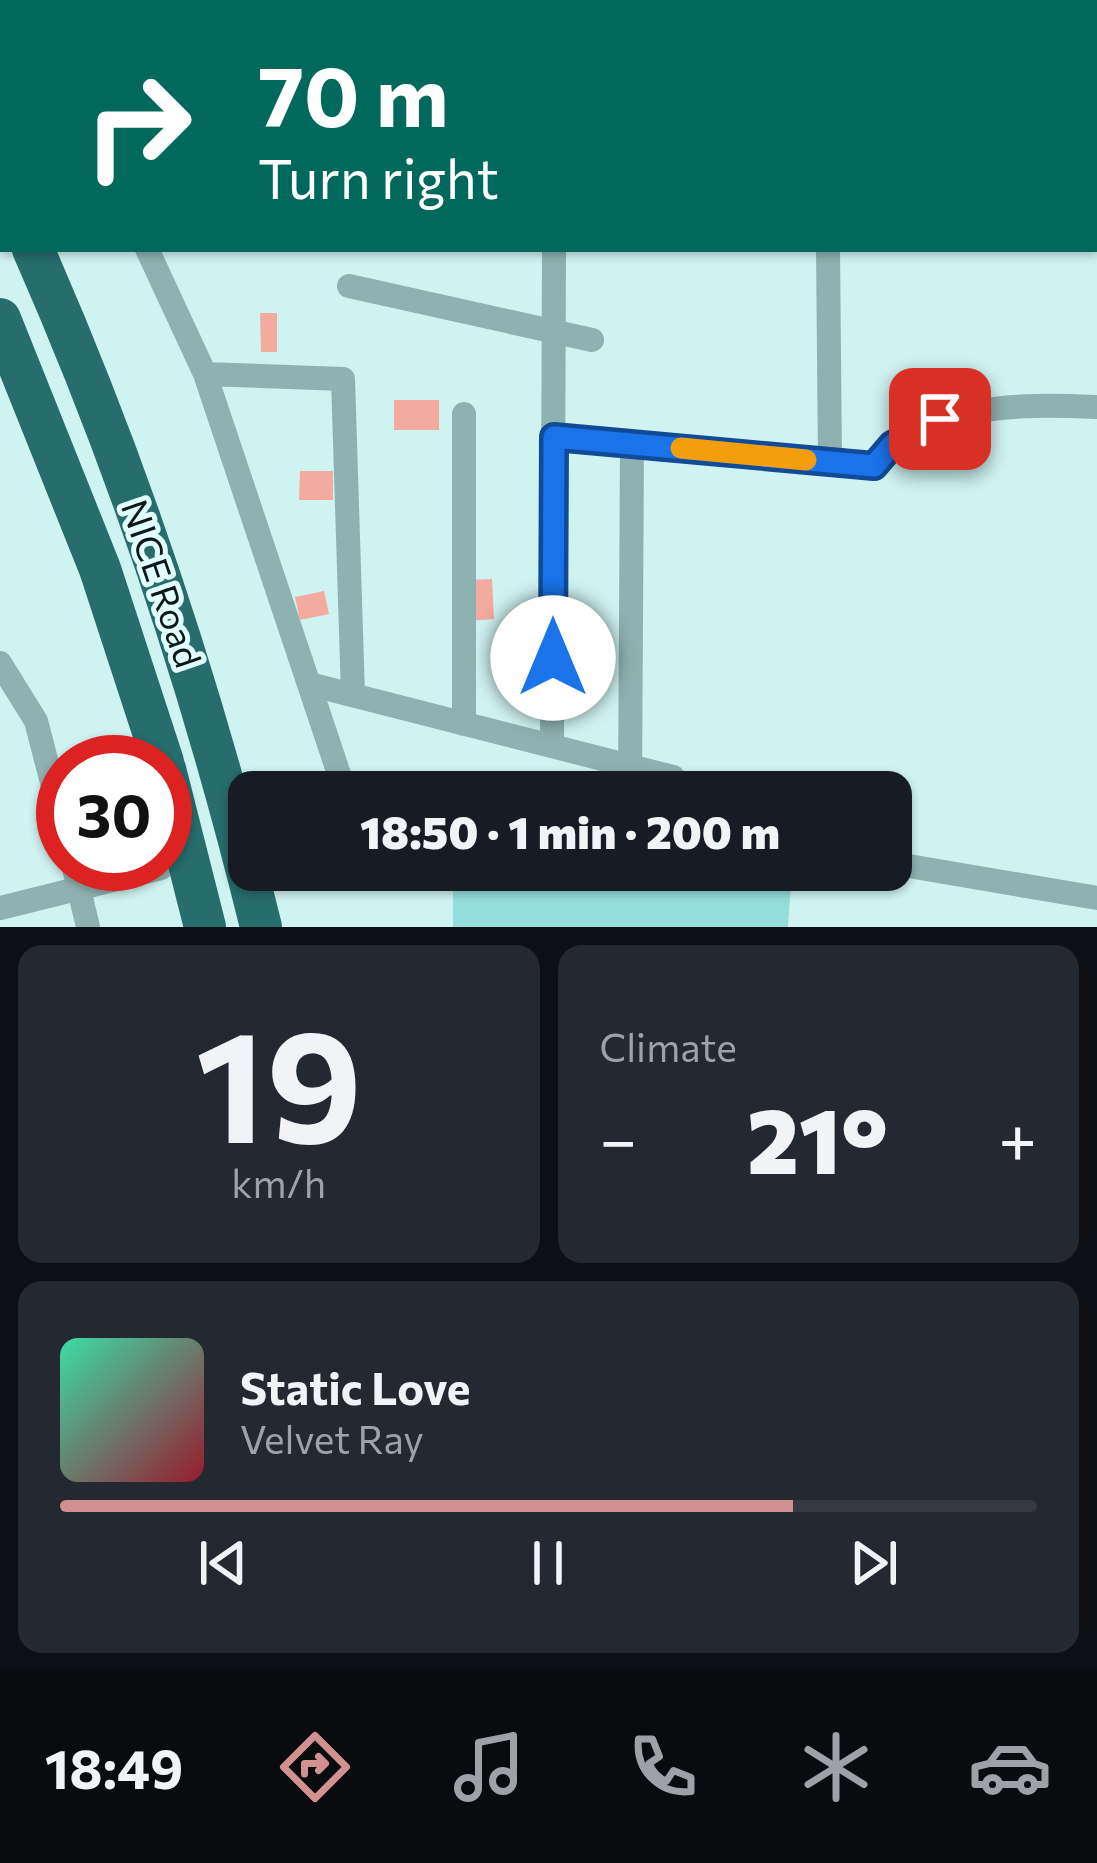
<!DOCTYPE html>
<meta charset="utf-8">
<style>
body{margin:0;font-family:Commissioner,sans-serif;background:#242831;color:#f1f3f6;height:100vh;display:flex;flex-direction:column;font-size:45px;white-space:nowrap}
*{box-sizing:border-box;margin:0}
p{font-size:39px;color:#9ea1a6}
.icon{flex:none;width:66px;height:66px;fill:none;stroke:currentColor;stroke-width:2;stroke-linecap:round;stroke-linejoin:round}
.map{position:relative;height:927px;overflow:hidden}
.panel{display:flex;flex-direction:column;gap:18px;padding:18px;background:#0d0f14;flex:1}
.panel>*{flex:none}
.hud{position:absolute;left:0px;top:0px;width:1098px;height:252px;box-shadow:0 3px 9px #0004;background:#00695c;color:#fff;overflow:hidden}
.speed{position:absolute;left:36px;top:735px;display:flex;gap:24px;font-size:60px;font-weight:700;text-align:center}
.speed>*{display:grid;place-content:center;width:156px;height:156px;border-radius:50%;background:#171b24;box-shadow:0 3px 9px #0004;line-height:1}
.speed .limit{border:18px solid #d22;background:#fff;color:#111}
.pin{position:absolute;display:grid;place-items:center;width:102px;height:102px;color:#fff;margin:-51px;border-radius:24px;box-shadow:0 6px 18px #0006}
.me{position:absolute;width:132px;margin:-66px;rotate:0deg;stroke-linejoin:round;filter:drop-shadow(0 0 9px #0008)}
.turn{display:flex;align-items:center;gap:42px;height:252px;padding:0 60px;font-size:54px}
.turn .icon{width:156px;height:156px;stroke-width:2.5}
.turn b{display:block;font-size:84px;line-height:102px}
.big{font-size:90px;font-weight:800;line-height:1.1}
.panel .card{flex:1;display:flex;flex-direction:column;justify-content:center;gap:18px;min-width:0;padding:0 42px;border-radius:24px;background:#242831}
.panel .dial{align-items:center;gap:0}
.dial b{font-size:156px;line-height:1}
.song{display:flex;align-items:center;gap:36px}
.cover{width:144px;height:144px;border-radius:18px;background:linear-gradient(135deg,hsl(160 70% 55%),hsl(350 70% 35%))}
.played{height:12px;border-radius:6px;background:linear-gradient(90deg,#d29191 75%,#363941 75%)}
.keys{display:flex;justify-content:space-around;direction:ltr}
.heat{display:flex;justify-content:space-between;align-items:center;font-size:66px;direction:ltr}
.panel .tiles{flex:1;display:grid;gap:18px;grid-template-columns:1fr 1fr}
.card:last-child{grid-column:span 2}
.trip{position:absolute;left:228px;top:771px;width:684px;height:120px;border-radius:24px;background:#171b24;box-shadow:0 3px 9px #0004;font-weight:800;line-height:120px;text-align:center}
.dock{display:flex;height:192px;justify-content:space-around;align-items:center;background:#090b0e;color:#9ea1a6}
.dock .icon{width:84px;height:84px}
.dock .current{color:#d29191}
.dock b{font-size:54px;color:#f1f3f6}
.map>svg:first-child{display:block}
.green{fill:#94dddb}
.building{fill:#f3aba0}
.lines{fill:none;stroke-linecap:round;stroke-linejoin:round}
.minor{stroke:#8eb2b1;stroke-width:24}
.motorway{stroke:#266d6c;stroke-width:42}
.route-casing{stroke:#114b97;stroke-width:30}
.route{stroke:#1a73e8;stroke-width:21}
.slow{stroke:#f59e0b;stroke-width:21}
.labels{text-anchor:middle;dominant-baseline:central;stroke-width:10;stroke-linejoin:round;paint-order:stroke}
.street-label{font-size:36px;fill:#0c1919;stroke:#e2fffd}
</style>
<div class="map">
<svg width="1097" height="927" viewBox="0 0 1097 927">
<rect width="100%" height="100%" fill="#cff3f1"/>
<path class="green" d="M453,870H682L791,882L788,927H453Z"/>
<path class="building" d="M260,313H277V352H261Z
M394,400H439V430H394Z
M300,471H333V500H299Z
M492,579L494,619L470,621L469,580Z
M324,591L329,614L300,620L295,597Z"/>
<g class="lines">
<path class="minor" d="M31,0L32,3
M101,0V3
M180,0V3
M276,0L277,3
M357,0V3
M461,0L462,3
M552,0V3
M827,0V3
M1015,0V3
M919,3L956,0
M1095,197H1097
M147,249L205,374L345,792
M828,249L830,462
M349,286L592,340
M205,374L343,379L353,695
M464,414V724
M554,437L874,466C930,402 1018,404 1097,407
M0,663L36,721L63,825
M309,684L673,777
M552,746L554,249
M630,792L632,444
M891,863L1097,898
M73,864L88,927
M0,908L161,868"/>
<path class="motorway" d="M0,175L3,182
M33,249C130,469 204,694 261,927
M0,319L100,569L163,762
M165,769L205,927"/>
</g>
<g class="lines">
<g class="route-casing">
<path id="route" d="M553,658L554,437L874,466L892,445L940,419"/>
</g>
<use href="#route" class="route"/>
<path class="slow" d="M681,448L806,460"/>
</g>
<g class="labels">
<g class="street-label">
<text transform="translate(163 583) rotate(71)">NICE Road</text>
</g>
</g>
</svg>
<div class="speed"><div class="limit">30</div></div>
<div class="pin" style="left:940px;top:419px;background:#d93025"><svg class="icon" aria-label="arrive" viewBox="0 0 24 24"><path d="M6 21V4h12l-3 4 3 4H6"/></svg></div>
<svg class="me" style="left:553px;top:658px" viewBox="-20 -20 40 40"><circle r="19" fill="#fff"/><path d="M0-13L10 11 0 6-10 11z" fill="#1a73e8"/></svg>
<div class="trip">18:50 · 1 min · 200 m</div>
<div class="hud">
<div class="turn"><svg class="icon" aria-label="right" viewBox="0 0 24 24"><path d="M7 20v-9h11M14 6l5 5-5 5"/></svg><div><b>70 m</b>Turn right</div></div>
</div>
</div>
<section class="panel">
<div class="tiles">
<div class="card dial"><b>19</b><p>km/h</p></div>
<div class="card"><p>Climate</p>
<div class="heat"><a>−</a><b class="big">21°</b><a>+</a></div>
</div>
<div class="card">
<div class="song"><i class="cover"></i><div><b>Static Love</b><p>Velvet Ray</p></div></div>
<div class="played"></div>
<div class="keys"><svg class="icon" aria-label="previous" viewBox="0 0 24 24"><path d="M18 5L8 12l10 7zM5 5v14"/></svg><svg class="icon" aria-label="pause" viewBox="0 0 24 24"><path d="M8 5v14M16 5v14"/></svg><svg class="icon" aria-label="next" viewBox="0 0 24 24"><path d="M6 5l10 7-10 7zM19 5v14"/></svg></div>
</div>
</div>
</section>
<nav class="dock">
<b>18:49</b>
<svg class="icon current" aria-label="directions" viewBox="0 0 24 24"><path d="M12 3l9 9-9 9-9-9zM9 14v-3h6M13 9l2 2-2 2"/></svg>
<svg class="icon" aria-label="music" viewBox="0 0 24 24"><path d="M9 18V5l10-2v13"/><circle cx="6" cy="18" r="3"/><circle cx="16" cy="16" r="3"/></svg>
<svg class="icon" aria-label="phone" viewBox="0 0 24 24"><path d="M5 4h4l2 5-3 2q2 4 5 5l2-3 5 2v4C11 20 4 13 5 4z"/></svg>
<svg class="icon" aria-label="climate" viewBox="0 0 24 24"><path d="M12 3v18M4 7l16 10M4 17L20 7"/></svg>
<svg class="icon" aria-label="car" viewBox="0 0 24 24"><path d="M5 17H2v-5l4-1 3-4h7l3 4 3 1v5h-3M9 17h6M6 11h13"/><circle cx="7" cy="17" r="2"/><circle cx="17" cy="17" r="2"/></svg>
</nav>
